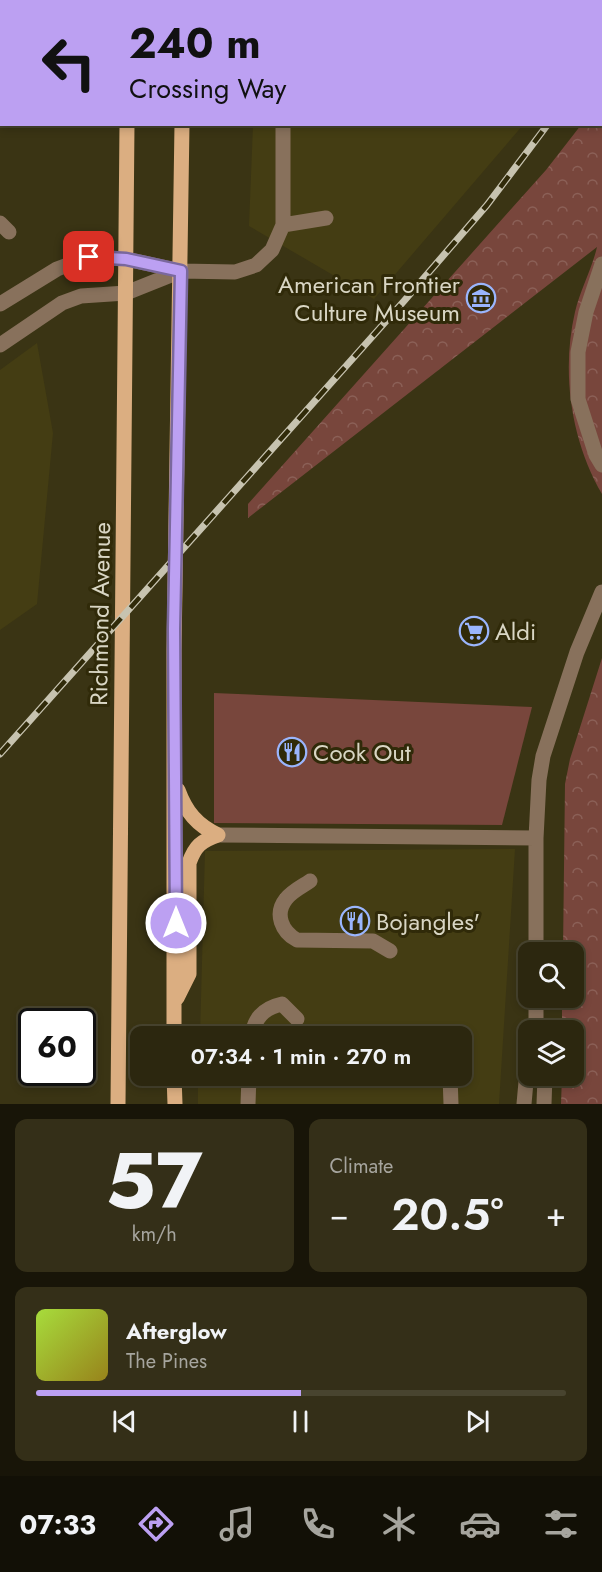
<!DOCTYPE html>
<meta charset="utf-8">
<style>
body{margin:0;font-family:Jost,sans-serif;background:#342f18;color:#f1f3f6;height:100vh;display:flex;flex-direction:column;font-size:22px;white-space:nowrap}
*{box-sizing:border-box;margin:0}
p{font-size:20px;color:#a6a59e}
.icon{flex:none;width:33px;height:33px;fill:none;stroke:currentColor;stroke-width:2;stroke-linecap:round;stroke-linejoin:round}
.map{position:relative;height:1104px;overflow:hidden}
.drawer{display:flex;flex-direction:column;gap:15px;padding:15px;background:#181508;flex:1}
.drawer>*{flex:none}
.guide{position:absolute;left:0px;top:0px;width:603px;height:126px;box-shadow:0 3px 9px #0003,0 0 0 2px #48442f;background:#bca0f2;color:#111;overflow:hidden}
.buttons{position:absolute;left:518px;top:942px;display:grid;gap:12px}
.buttons a{display:grid;place-items:center;width:66px;height:66px;border-radius:12px;background:#2c270f;box-shadow:0 3px 9px #0003,0 0 0 2px #48442f;font-size:30px}
.speed{position:absolute;left:18px;top:1008px;display:flex;gap:12px;font-size:30px;font-weight:700;text-align:center}
.speed>*{display:grid;place-content:center;width:78px;height:78px;border-radius:50%;background:#2c270f;box-shadow:0 3px 9px #0003,0 0 0 2px #48442f;line-height:1}
.speed .limit{border:3px solid #111;border-radius:9px;background:#fff;color:#111}
.pin{position:absolute;display:grid;place-items:center;width:51px;height:51px;color:#fff;margin:-26px;border-radius:12px;box-shadow:0 3px 9px #0006}
.me{position:absolute;width:66px;margin:-33px;rotate:0deg;stroke-linejoin:round;filter:drop-shadow(0 0 4px #0008)}
.turn{display:flex;align-items:center;gap:21px;height:126px;padding:0 30px;font-size:27px}
.turn .icon{width:78px;height:78px;stroke-width:2.5}
.turn b{display:block;font-size:42px;line-height:51px}
.big{font-size:45px;font-weight:600;line-height:1.1}
.drawer .tile{flex:1;display:flex;flex-direction:column;justify-content:center;gap:9px;min-width:0;padding:0 21px;border-radius:12px;background:#342f18}
.drawer .dial{align-items:center;gap:0}
.dial b{font-size:78px;line-height:1}
.song{display:flex;align-items:center;gap:18px}
.cover{width:72px;height:72px;border-radius:9px;background:linear-gradient(135deg,hsl(80 70% 55%),hsl(50 70% 35%))}
.played{height:6px;border-radius:3px;background:linear-gradient(90deg,#bca0f2 50%,#48442f 50%)}
.keys{display:flex;justify-content:space-around;direction:ltr}
.heat{display:flex;justify-content:space-between;align-items:center;font-size:33px;direction:ltr}
.drawer .tiles{flex:1;display:grid;gap:15px;grid-template-columns:1fr 1fr}
.tile:last-child{grid-column:span 2}
.trip{position:absolute;left:130px;top:1026px;width:342px;height:60px;border-radius:12px;background:#2c270f;box-shadow:0 3px 9px #0003,0 0 0 2px #48442f;font-weight:600;line-height:60px;text-align:center}
.menu{display:flex;height:96px;justify-content:space-around;align-items:center;background:#121006;color:#a6a59e}
.menu .icon{width:42px;height:42px}
.menu .selected{color:#bca0f2}
.menu b{font-size:27px;color:#f1f3f6}
.map>svg:first-child{display:block}
.built{fill:#443d13}
.grass{fill:#78463c}
.park{fill:url(#park-crowns)}
.lines{fill:none;stroke-linecap:round;stroke-linejoin:round}
.minor{stroke:#88715c;stroke-width:15}
.major{stroke:#dbae81;stroke-width:15}
.highway{stroke:#fcc58f;stroke-width:18}
.rail-casing{stroke:#c7c3b0;stroke-width:7}
.rail{stroke:#302a09;stroke-width:4.5;stroke-dasharray:14;stroke-linecap:butt}
.route-casing{stroke:#7a689d;stroke-width:15}
.route{stroke:#bca0f2;stroke-width:10}
.labels{text-anchor:middle;dominant-baseline:central;stroke-width:6;stroke-linejoin:round;paint-order:stroke}
.poi-label{font-size:24px;fill:#d9d6c4;stroke:#302a09;text-anchor:start}
.street-label{font-size:24px;fill:#d9d6c4;stroke:#302a09}
</style>
<div class="map">
<svg width="602" height="1104" viewBox="0 0 602 1104">
<defs>
<pattern id="park-crowns" width="20" height="18" patternUnits="userSpaceOnUse" patternTransform="scale(1.5)"><rect width="20" height="18" fill="#78463c"/><path d="M2 6a3 3 0 1 1 6 0M12 15a3 3 0 1 1 6 0" fill="none" stroke="#8b6057"/></pattern>
</defs>
<rect width="100%" height="100%" fill="#3a3414"/>
<path class="built" d="M264,0H600L264,2Z
M253,125H523L374,299L249,226Z
M37,343L53,433L37,604L0,630V370Z
M515,849L499,1104H198V1076H462V1036H200L205,851Z"/>
<path class="grass" d="M214,693L532,707L502,825L214,823Z"/>
<path class="park" d="M602,95V494C571,441 561,372 575,312C580,290 592,269 597,247L248,518V504L546,170L581,125L602,124Z
M602,658V1104H561L562,1076H573V1030H562V998H573V952H563L565,784L570,759Z"/>
<g class="lines">
<path class="minor" d="M299,2V0
M0,223L9,232
M283,225L326,218
M602,264L586,312L578,352V399L596,455L602,465
M0,304L57,269L89,257L126,259L181,271L235,272L256,265L272,250L283,225V124
M0,345L62,303L81,296L126,293L181,271
M218,835L536,838
M310,881C303,886 292,891 286,899C274,914 282,932 297,940L373,941L390,951
M536,952V838L539,780L543,756L577,652L602,592
M536,998V1030
M252,1036C254,1018 264,1008 282,1004L297,1019
M450,1076L451,1104
M248,1104L249,1076
M524,1104L528,1060
M544,1104L545,1076"/>
<path class="major" d="M178,790C186,812 197,825 218,835
M177,998L189,974V863C195,846 201,841 218,835
M174,1036V651L182,124
M174,1076L175,1104
M118,1104L127,124"/>
<path class="highway" d="M126,0V2
M192,2V0"/>
<g class="rail-casing">
<path id="rail" d="M0,754L404,301L487,205L548,124"/>
</g>
<use href="#rail" class="rail"/>
</g>
<g class="lines">
<g class="route-casing">
<path id="route" d="M89,257L126,259L181,271L174,629L176,923"/>
</g>
<use href="#route" class="route"/>
</g>
<defs>
<g id="museum-ring" transform="scale(1.5)"><circle r="9.5" fill="#302a09" stroke="#9ab5fd" stroke-width="1.5"/><path d="M0-6L6-3V-2H-6V-3ZM-5-1h2V3h-2ZM-1-1h2V3h-2ZM3-1h2V3H3ZM-6 4H6V6H-6Z" fill="#9ab5fd"/></g>
<g id="supermarket-ring" transform="scale(1.5)"><circle r="9.5" fill="#302a09" stroke="#9ab5fd" stroke-width="1.5"/><path d="M-6-5.5h2.5l.6 2H6L4.5 2H-2.5L-4.4-4H-6ZM-1.5 3.2a1.3 1.3 0 1 0 .1 0ZM3 3.2a1.3 1.3 0 1 0 .1 0Z" fill="#9ab5fd"/></g>
<g id="restaurant-ring" transform="scale(1.5)"><circle r="9.5" fill="#302a09" stroke="#9ab5fd" stroke-width="1.5"/><path d="M-5-6h1v4h1v-4h1v4h1v-4h1v5L-1.5 .5V6h-2V.5L-5-1ZM5-6V6H3V1.5H1.5Q1.5-4 5-6Z" fill="#9ab5fd"/></g>
</defs>
<g fill-rule="evenodd">
<use href="#museum-ring" x="481" y="298"/>
<use href="#supermarket-ring" x="474" y="631"/>
<use href="#restaurant-ring" x="292" y="752"/>
<use href="#restaurant-ring" x="355" y="921"/>
</g>
<g class="labels">
<g class="poi-label">
<text x="460" y="284" text-anchor="end">American Frontier<tspan x="460" dy="28">Culture Museum</tspan></text>
<text x="495" y="631">Aldi</text>
<text x="313" y="752">Cook Out</text>
<text x="376" y="921">Bojangles'</text>
</g>
<g class="street-label">
<text transform="translate(100 614) rotate(-89)">Richmond Avenue</text>
</g>
</g>
</svg>
<div class="buttons">
<a><svg class="icon" aria-label="search" viewBox="0 0 24 24"><circle cx="10" cy="10" r="6"/><path d="M15 15l6 6"/></svg></a>
<a><svg class="icon" aria-label="layers" viewBox="0 0 24 24"><path d="M12 4l9 5-9 5-9-5zM3 14l9 5 9-5"/></svg></a>
</div>
<div class="speed"><div class="limit">60</div></div>
<div class="pin" style="left:89px;top:257px;background:#d93025"><svg class="icon" aria-label="arrive" viewBox="0 0 24 24"><path d="M6 21V4h12l-3 4 3 4H6"/></svg></div>
<svg class="me" style="left:176px;top:923px" viewBox="-20 -20 40 40"><circle r="17" fill="#bca0f2" stroke="#fff" stroke-width="3"/><path d="M0-11L8 9 0 5-8 9z" fill="#fff"/></svg>
<div class="trip">07:34 · 1 min · 270 m</div>
<div class="guide">
<div class="turn"><svg class="icon" aria-label="left" viewBox="0 0 24 24"><path d="M17 20v-9H6M10 6l-5 5 5 5"/></svg><div><b>240 m</b>Crossing Way</div></div>
</div>
</div>
<section class="drawer">
<div class="tiles">
<div class="tile dial"><b>57</b><p>km/h</p></div>
<div class="tile"><p>Climate</p>
<div class="heat"><a>−</a><b class="big">20.5°</b><a>+</a></div>
</div>
<div class="tile">
<div class="song"><i class="cover"></i><div><b>Afterglow</b><p>The Pines</p></div></div>
<div class="played"></div>
<div class="keys"><svg class="icon" aria-label="previous" viewBox="0 0 24 24"><path d="M18 5L8 12l10 7zM5 5v14"/></svg><svg class="icon" aria-label="pause" viewBox="0 0 24 24"><path d="M8 5v14M16 5v14"/></svg><svg class="icon" aria-label="next" viewBox="0 0 24 24"><path d="M6 5l10 7-10 7zM19 5v14"/></svg></div>
</div>
</div>
</section>
<nav class="menu">
<b>07:33</b>
<svg class="icon selected" aria-label="directions" viewBox="0 0 24 24"><path d="M12 3l9 9-9 9-9-9zM9 14v-3h6M13 9l2 2-2 2"/></svg>
<svg class="icon" aria-label="music" viewBox="0 0 24 24"><path d="M9 18V5l10-2v13"/><circle cx="6" cy="18" r="3"/><circle cx="16" cy="16" r="3"/></svg>
<svg class="icon" aria-label="phone" viewBox="0 0 24 24"><path d="M5 4h4l2 5-3 2q2 4 5 5l2-3 5 2v4C11 20 4 13 5 4z"/></svg>
<svg class="icon" aria-label="climate" viewBox="0 0 24 24"><path d="M12 3v18M4 7l16 10M4 17L20 7"/></svg>
<svg class="icon" aria-label="car" viewBox="0 0 24 24"><path d="M5 17H2v-5l4-1 3-4h7l3 4 3 1v5h-3M9 17h6M6 11h13"/><circle cx="7" cy="17" r="2"/><circle cx="17" cy="17" r="2"/></svg>
<svg class="icon" aria-label="filters" viewBox="0 0 24 24"><path d="M4 7h16M4 17h16"/><circle cx="9" cy="7" r="2"/><circle cx="15" cy="17" r="2"/></svg>
</nav>
